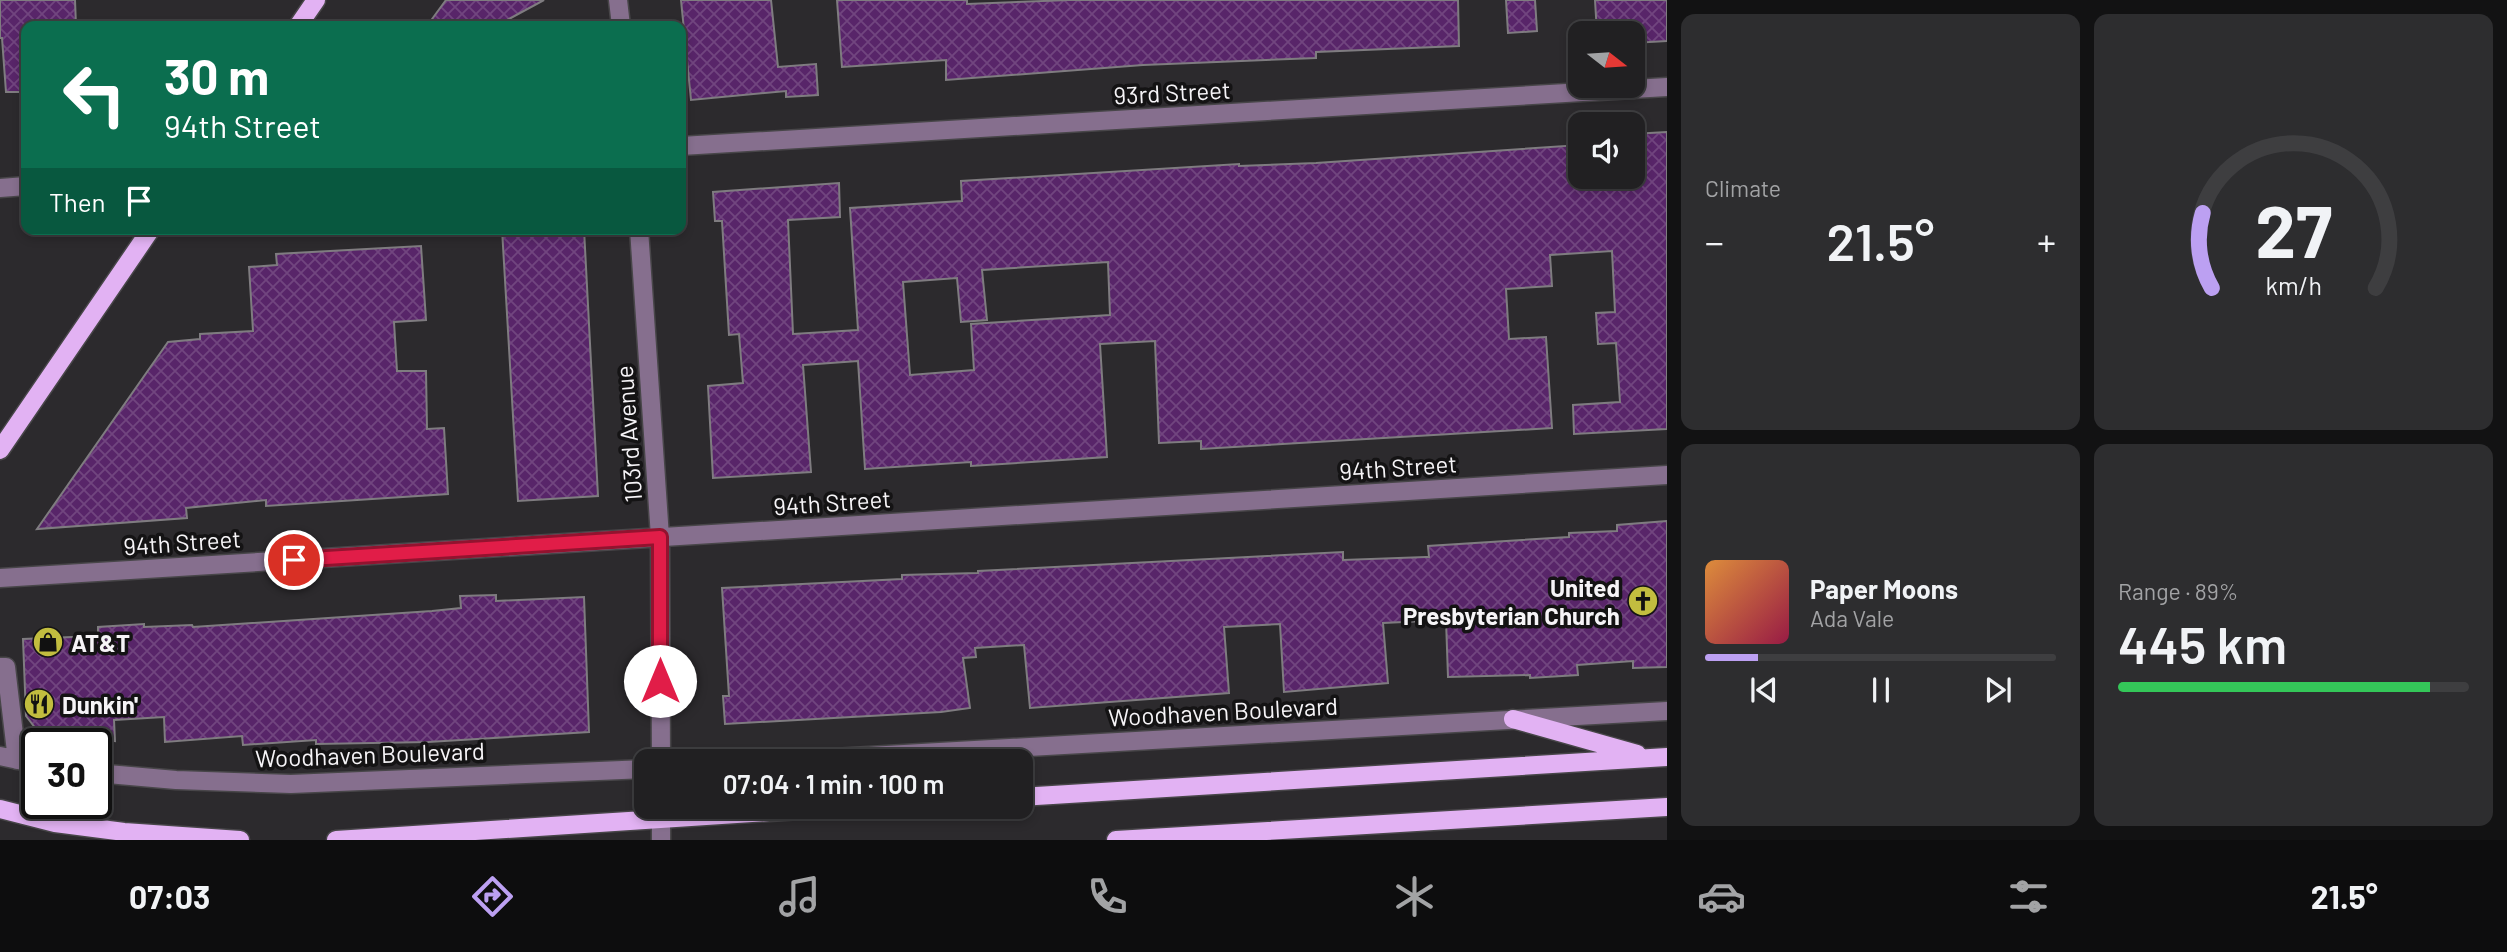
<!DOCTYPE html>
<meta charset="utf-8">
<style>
body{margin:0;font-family:Barlow,sans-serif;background:#2d2d2f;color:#f1f3f6;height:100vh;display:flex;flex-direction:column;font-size:26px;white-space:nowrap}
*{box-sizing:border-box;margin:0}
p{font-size:23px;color:#a2a3a5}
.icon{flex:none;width:38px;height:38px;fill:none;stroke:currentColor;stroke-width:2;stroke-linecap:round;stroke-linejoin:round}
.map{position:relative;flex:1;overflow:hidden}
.details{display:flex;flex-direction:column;gap:14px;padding:14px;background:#121213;width:840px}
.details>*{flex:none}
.guide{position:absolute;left:21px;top:21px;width:665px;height:214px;border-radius:14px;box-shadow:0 4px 10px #0003,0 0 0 2px #3e3e40;background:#0b6e4f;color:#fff;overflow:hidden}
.needle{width:46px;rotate:107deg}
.buttons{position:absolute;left:1568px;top:21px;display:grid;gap:14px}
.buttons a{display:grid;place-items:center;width:77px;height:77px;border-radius:14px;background:#212022;box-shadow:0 4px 10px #0003,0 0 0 2px #3e3e40;font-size:35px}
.speed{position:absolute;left:21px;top:728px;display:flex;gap:14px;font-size:35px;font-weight:700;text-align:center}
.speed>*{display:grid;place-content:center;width:91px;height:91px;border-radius:50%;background:#212022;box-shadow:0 4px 10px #0003,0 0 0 2px #3e3e40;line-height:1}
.speed .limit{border:4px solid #111;border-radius:10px;background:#fff;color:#111}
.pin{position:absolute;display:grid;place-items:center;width:60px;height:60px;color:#fff;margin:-30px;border:4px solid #fff;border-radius:50%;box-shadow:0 2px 7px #0007}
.me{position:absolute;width:77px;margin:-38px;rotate:0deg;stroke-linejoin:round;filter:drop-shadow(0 0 5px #0008)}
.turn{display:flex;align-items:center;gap:24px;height:147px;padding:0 28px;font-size:32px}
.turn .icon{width:91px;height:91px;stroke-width:2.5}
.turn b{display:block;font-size:49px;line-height:60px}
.then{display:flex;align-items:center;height:66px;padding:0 28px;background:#0003;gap:14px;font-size:26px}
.big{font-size:52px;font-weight:600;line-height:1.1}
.details .tile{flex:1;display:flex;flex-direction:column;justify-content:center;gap:10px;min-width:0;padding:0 24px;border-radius:14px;background:#2d2d2f}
.details .dial{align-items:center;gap:0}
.dial svg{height:182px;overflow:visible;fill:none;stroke:#3e3e40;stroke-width:7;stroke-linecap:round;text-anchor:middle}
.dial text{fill:#f1f3f6;stroke:none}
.song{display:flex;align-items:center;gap:21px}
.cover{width:84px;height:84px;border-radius:10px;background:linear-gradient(135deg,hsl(30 70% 55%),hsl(340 70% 35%))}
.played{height:7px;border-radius:4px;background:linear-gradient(90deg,#bca0f2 15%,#3e3e40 15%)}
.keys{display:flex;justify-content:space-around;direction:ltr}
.heat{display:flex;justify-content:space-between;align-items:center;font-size:38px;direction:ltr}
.charge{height:10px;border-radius:5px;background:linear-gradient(90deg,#34c759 89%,#3e3e40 0)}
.details .tiles{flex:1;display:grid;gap:14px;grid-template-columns:repeat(2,1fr)}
.trip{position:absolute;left:634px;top:749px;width:399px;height:70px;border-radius:14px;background:#212022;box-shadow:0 4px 10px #0003,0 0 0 2px #3e3e40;font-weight:600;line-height:70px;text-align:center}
.tabs{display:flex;height:112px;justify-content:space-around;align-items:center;background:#0d0d0e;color:#a2a3a5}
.tabs .icon{width:49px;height:49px}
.tabs .active{color:#bca0f2}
.tabs b{font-size:32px;color:#f1f3f6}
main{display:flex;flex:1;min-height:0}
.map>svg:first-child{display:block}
.building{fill:url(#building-cross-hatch);stroke:#7f7c80;stroke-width:2;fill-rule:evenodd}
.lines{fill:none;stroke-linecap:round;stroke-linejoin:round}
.minor-casing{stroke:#484649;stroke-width:21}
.major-casing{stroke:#484649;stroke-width:21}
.minor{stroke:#866f8e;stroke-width:18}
.major{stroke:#e2b2f3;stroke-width:18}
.route-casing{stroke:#92132f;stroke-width:18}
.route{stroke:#e11d48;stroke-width:12}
.labels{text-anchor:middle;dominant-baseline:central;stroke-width:7;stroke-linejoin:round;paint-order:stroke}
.street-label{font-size:24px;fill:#f6f4f7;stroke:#141314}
.poi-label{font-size:24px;font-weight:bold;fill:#f6f4f7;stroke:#141314;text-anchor:start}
</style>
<main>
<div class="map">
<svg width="1667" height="840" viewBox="0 0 1667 840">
<defs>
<pattern id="building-cross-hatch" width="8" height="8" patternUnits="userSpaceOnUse" patternTransform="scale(1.75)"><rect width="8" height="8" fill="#582569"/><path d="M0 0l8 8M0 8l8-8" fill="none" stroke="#71457f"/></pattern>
</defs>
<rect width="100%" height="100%" fill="#2c2a2d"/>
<path class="building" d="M0,0H75L76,26H26V92H6L2,38H0Z
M446,0H544L496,26H427Z
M681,0H771L778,67L816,64L818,95L786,97V91L691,100Z
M837,0H967V4L1069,0H1458L1459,46L1316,52V58L1143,65L946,80V60L842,67Z
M1506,0H1535L1537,31L1508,33Z
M1595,0H1667V41L1633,43V33H1597Z
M1667,132V429L1574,434L1573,405L1620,402L1616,343L1598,344L1596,313L1615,312L1612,251L1550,255L1552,286L1506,289L1509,339L1546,337L1552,428L1201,449V441L1159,443L1155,341L1100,344L1107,457L971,466V462L865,469L858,361L803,365L811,472L713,478L708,386L743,383L739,334L729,335L722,221H715L713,192L839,183L840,217L788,220L793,334L858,330L850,208L962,201L961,181L1239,164V166L1316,163L1580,145V177H1633V134ZM1108,262L1110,315L971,324L974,370L910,375L903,282L957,278L961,322L987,320L982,270Z
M502,229H584L598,496L518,501Z
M421,246L426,320L394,322L397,371H426L427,429L444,428L448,494L266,506V500L186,508L187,518L37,529L168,342L200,339V334L253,331L249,267L277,265L276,254Z
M1667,521V667L1633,668V661L1577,665L1578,675L1530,678V675L1448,677L1446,620L1383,623L1388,683L1284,692L1280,624L1224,627L1229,693L1030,708L1024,645L975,648L976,657L963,658L970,708L941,712L725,724L723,696H729L722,588L902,579V575L978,573V571L1343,552V560L1426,557H1429L1428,546L1569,537V533L1617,531V525Z
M496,595V601L584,597L589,732L428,742L316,744V740L243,745L242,736L165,742L164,717L114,720L115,741L82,737L83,743L40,734L26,716L23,639L98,636V627L144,624V627L192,625L193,627L432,611L461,608L460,596Z"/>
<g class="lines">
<g class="minor-casing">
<path id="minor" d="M618,0L621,26
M681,146L1667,87
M0,188L26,186
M639,229L660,537L661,761
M0,578L1667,475
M0,667H6L17,760
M0,756L37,764
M781,761L1667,711
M96,773L176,780L291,784L646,769
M661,840V807"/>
</g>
<g class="major-casing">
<path id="major" d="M298,26L316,0
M0,450L151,229
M1513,719L1637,754
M1020,797L1667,757
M0,809L55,823L124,832L240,840
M336,840L846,807
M1116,840L1667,807"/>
</g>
<use href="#minor" class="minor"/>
<use href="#major" class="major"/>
</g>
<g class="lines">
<g class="route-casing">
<path id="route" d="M294,560L660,537V681"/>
</g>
<use href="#route" class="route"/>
</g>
<defs>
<g id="church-disc" transform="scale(1.575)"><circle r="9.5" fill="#c2bd3f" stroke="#141314"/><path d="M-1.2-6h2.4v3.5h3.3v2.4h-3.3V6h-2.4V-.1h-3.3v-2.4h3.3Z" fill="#111"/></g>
<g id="shop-disc" transform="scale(1.575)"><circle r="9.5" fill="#c2bd3f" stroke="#141314"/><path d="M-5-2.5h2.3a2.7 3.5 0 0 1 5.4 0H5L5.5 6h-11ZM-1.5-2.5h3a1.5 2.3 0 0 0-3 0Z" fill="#111"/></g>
<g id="restaurant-disc" transform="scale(1.575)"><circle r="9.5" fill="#c2bd3f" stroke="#141314"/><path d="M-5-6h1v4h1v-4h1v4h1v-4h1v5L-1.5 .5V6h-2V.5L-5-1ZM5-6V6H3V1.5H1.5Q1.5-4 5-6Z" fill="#111"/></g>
</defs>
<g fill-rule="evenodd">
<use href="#church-disc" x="1643" y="601"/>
<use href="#shop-disc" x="48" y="642"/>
<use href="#restaurant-disc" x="39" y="704"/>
</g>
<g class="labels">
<g class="street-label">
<text transform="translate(1172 92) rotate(-3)">93rd Street</text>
<text transform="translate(628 434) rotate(-94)">103rd Avenue</text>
<text transform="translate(1398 467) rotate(-4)">94th Street</text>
<text transform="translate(832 502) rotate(-4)">94th Street</text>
<text transform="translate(182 542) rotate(-4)">94th Street</text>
<text transform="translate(1223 711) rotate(-3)">Woodhaven Boulevard</text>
<text transform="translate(370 754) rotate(-2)">Woodhaven Boulevard</text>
</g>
<g class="poi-label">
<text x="1620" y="587" text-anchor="end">United<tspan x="1620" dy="28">Presbyterian Church</tspan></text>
<text x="71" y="642">AT&amp;T</text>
<text x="62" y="704">Dunkin'</text>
</g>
</g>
</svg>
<div class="buttons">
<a><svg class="needle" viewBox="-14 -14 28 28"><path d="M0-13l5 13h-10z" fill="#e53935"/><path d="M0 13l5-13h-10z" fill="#a2a3a5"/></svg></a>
<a><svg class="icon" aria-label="sound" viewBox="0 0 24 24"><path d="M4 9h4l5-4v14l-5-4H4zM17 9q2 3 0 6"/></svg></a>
</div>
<div class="speed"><div class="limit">30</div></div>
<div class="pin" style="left:294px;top:560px;background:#d93025"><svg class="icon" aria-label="arrive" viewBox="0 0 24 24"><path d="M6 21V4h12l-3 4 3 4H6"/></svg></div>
<svg class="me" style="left:660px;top:681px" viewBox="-20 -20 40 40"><circle r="19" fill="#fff"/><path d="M0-13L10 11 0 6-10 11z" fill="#e11d48"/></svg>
<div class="trip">07:04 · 1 min · 100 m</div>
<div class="guide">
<div class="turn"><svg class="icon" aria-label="left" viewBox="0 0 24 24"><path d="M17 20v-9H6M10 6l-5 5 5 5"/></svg><div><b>30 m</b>94th Street</div></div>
<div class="then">Then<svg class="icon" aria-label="arrive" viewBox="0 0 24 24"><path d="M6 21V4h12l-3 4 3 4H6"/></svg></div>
</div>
</div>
<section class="details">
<div class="tiles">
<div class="tile"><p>Climate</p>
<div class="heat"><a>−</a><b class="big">21.5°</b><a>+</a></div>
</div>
<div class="tile dial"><svg viewBox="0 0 100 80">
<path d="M14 69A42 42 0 1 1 86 69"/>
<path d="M14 69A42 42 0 0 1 10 36" stroke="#bca0f2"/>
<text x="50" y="56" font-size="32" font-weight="700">27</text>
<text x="50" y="72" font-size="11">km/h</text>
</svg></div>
<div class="tile">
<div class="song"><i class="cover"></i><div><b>Paper Moons</b><p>Ada Vale</p></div></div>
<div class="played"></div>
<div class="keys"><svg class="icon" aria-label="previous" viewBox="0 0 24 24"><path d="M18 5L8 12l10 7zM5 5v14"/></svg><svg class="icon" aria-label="pause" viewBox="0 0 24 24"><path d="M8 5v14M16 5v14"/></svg><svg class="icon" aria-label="next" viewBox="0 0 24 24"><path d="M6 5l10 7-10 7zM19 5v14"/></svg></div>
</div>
<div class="tile"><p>Range · 89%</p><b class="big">445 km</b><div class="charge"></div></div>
</div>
</section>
</main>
<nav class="tabs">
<b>07:03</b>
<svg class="icon active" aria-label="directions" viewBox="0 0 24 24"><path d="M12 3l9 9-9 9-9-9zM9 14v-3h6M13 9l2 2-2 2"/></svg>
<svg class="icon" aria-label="music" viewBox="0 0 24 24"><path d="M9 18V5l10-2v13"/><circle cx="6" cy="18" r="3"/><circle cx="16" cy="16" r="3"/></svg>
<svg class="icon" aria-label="phone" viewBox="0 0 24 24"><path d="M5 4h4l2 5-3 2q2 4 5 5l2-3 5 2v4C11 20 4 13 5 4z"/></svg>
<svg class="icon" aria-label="climate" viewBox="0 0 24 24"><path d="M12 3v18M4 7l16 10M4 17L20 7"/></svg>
<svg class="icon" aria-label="car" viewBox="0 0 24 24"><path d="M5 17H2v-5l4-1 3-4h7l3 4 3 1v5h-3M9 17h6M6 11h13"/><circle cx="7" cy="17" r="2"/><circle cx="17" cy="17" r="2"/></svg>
<svg class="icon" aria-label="filters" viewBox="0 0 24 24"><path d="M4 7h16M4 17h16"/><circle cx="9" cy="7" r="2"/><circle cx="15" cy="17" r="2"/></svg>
<b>21.5°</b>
</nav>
